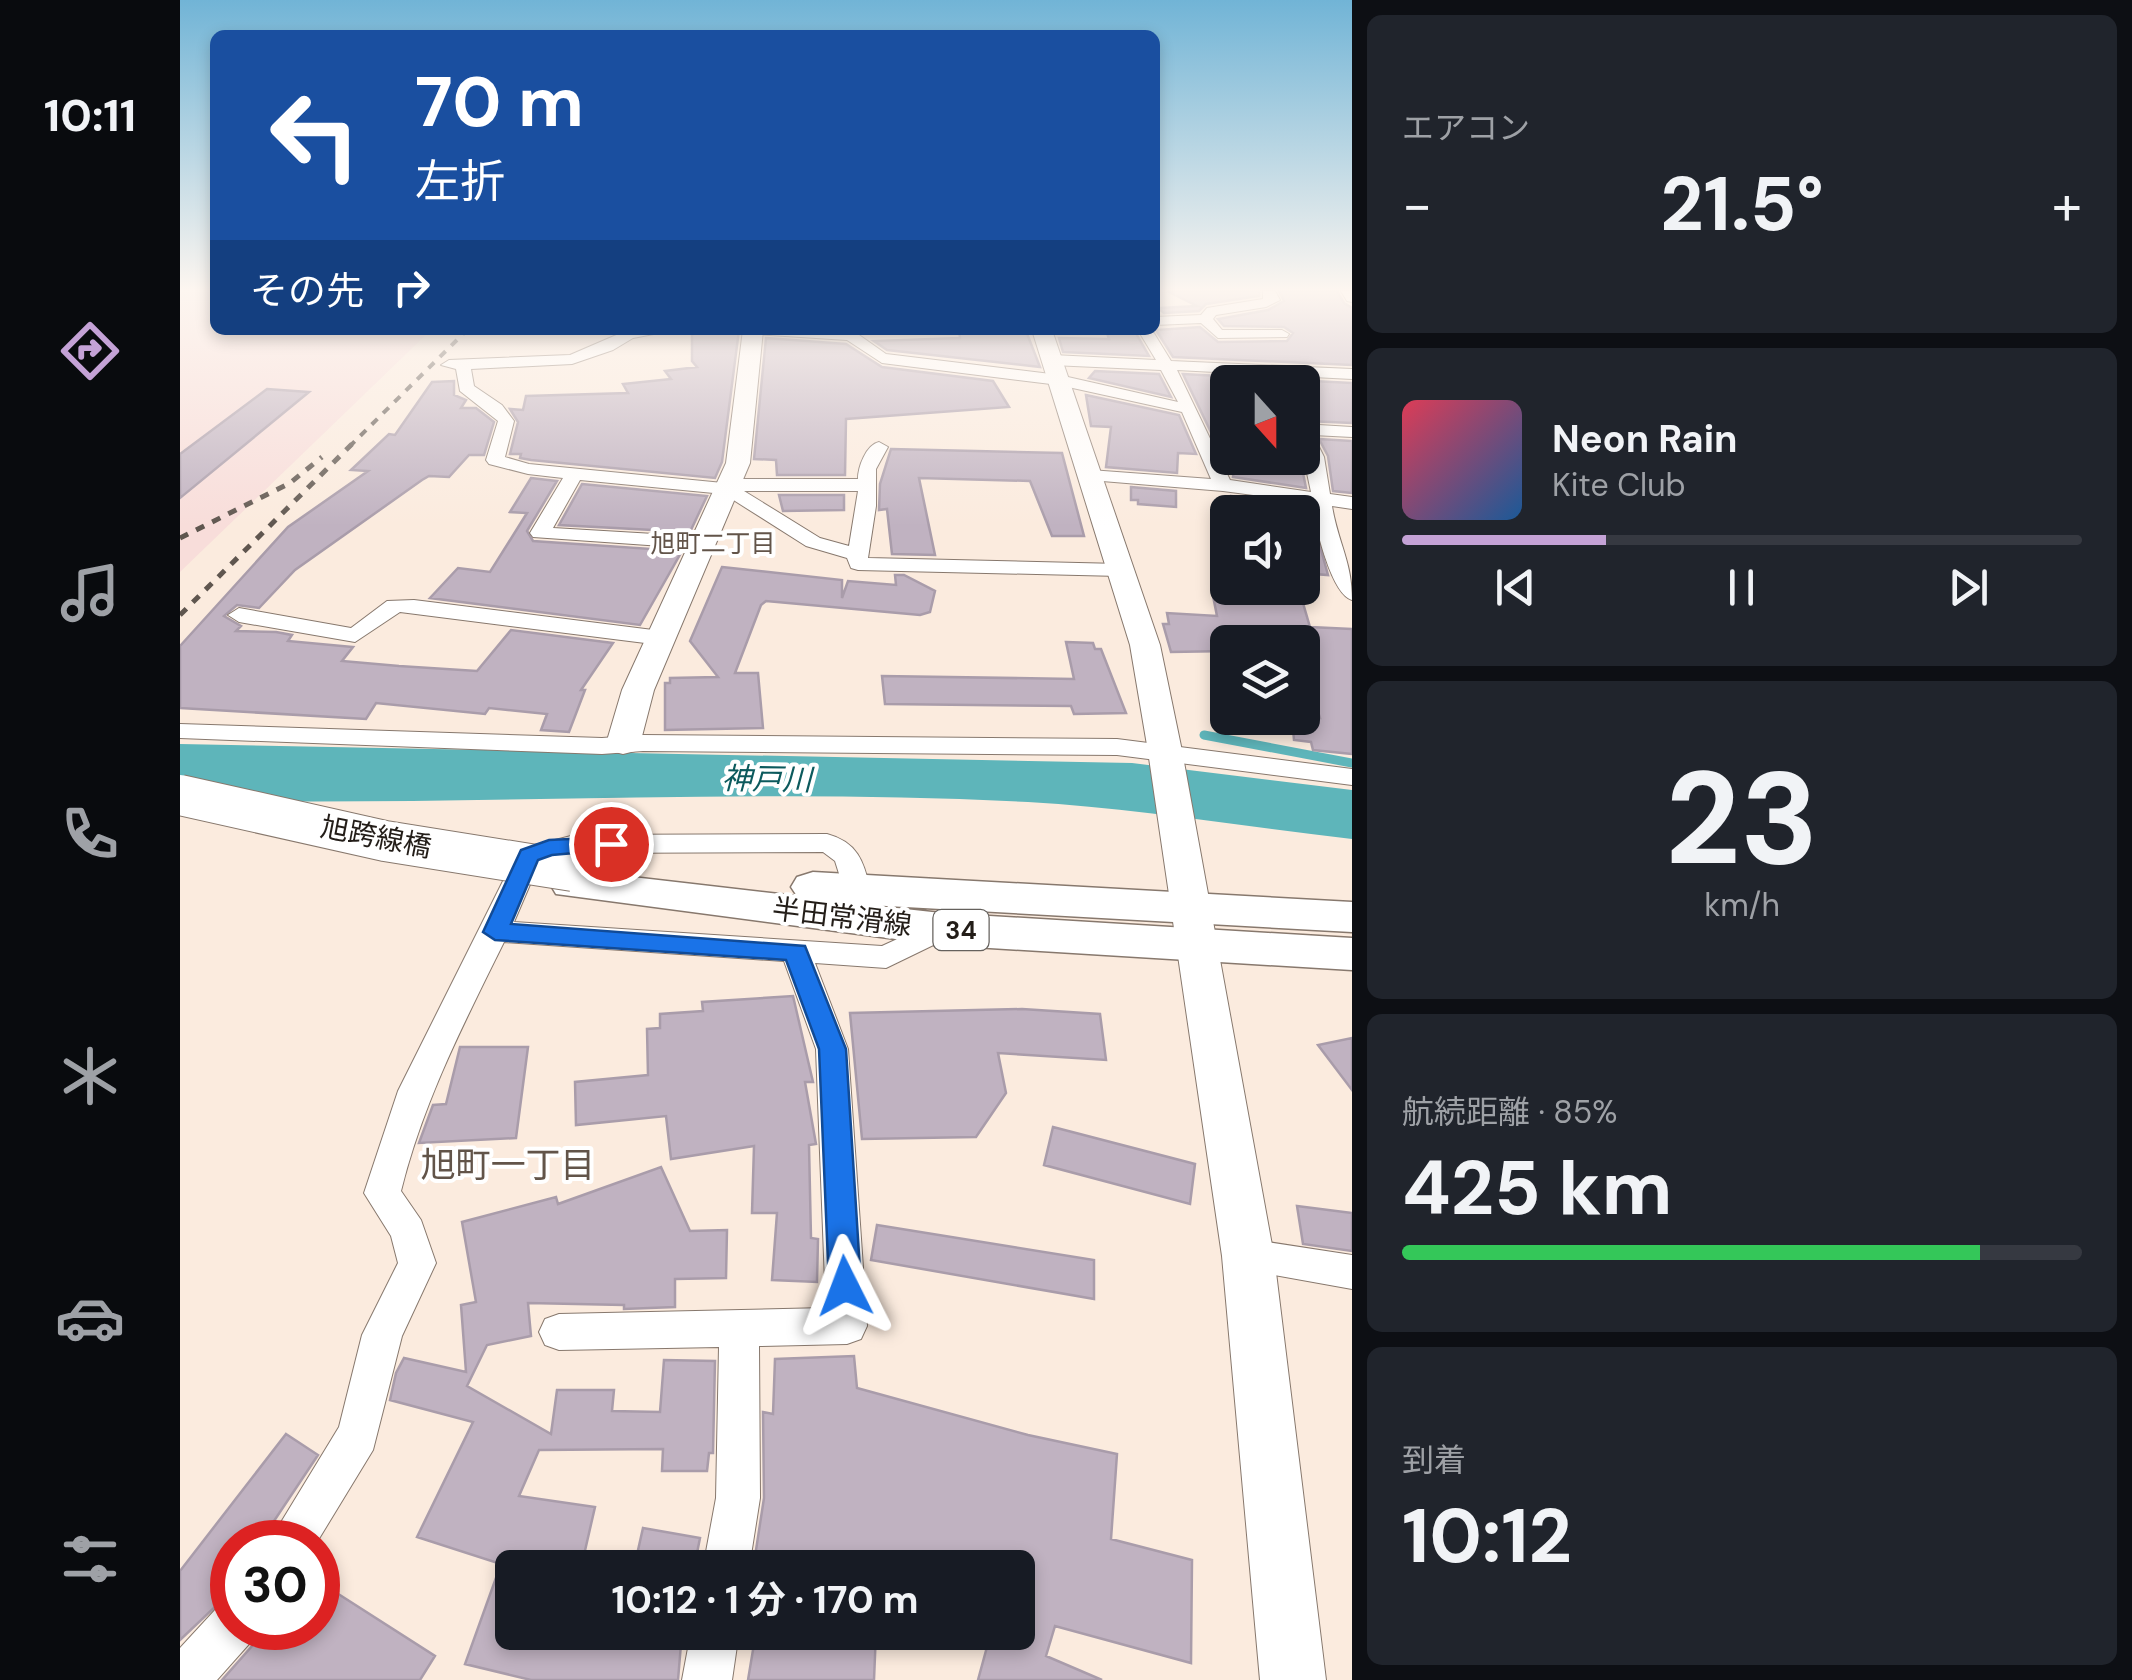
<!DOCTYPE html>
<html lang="ja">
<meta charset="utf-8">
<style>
body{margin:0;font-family:"DM Sans","Noto Sans JP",sans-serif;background:#20242c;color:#f1f3f6;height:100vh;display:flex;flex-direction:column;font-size:38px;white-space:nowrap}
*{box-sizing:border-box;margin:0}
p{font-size:32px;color:#9ea1a6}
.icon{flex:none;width:55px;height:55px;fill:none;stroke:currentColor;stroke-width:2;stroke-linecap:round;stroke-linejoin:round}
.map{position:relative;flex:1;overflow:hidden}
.panel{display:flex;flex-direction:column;gap:15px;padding:15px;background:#0d0f14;width:780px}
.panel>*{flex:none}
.top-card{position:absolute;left:30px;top:30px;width:950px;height:305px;border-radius:15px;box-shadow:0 5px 15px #0003;background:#1a4fa0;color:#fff;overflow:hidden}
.needle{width:65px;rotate:159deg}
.controls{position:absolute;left:1030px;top:365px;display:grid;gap:20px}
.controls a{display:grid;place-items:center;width:110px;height:110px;border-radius:15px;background:#171b24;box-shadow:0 5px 15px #0003;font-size:50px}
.speed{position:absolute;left:30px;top:1520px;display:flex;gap:20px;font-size:50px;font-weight:700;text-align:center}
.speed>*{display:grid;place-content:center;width:130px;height:130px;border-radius:50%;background:#171b24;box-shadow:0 5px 15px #0003;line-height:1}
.speed .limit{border:15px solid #d22;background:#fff;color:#111}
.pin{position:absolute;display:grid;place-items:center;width:85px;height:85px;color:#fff;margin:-42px;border:5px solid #fff;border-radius:50%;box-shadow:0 2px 10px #0007}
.me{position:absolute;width:110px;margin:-55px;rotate:357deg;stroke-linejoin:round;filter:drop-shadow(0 0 8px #0008)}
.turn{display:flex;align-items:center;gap:35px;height:210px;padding:0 40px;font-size:45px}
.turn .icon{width:130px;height:130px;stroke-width:2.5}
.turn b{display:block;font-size:70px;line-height:85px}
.then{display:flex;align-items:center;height:95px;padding:0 40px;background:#0003;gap:20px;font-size:38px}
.big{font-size:75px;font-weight:700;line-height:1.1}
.panel .widget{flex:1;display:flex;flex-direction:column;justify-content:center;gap:15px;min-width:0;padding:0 35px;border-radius:15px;background:#20242c}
.panel .dial{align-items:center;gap:0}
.dial b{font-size:130px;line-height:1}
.song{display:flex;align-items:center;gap:30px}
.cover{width:120px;height:120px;border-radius:15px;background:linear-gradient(135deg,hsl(350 70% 55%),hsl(210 70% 35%))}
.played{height:10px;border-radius:5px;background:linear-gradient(90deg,#c4a2d6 30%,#363941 30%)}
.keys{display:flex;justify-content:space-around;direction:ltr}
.heat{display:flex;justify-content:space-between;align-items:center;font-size:55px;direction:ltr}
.charge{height:15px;border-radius:8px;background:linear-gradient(90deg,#34c759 85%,#363941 0)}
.trip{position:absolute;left:315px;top:1550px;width:540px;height:100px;border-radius:15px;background:#171b24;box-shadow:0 5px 15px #0003;font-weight:700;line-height:100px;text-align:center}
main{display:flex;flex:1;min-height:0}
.menu{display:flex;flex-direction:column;width:180px;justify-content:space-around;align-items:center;background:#090b0e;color:#9ea1a6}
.menu .icon{width:70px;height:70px}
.menu .active{color:#c4a2d6}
.menu b{font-size:45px;color:#f1f3f6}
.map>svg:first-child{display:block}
.industrial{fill:#f8ddda}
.water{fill:#5eb5ba}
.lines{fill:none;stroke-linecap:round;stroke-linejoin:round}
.stream{stroke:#5eb5ba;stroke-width:9}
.building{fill:#c0b2c1;stroke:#a99caa;stroke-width:2.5}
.street-casing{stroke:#87786d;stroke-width:2}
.secondary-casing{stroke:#87786d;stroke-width:2}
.primary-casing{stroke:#87786d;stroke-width:3}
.street{fill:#fff;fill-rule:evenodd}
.secondary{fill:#fff;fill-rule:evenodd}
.primary{fill:#fff;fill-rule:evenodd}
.rail-far1{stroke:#5f564f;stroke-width:4;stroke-dasharray:8 8;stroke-linecap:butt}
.rail{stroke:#5f564f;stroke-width:5;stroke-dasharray:9 9;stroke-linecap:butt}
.primary-bridge-casing{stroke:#87786d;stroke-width:42;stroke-linecap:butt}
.primary-bridge{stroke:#fff;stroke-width:40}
.route{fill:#1a73e8;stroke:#114b97;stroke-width:2.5}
.labels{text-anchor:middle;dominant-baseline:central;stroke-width:8;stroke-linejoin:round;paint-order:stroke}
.far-neighbourhood-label{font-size:25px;fill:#625449;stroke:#fff}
.shield{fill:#fff;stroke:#65615d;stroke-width:2.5}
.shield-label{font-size:25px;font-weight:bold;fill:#231d18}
.street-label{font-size:28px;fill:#231d18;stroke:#fff}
.water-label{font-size:30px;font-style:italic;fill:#0c5a5d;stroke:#fff}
.near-neighbourhood-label{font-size:35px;fill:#625449;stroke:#fff}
</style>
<main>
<nav class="menu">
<b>10:11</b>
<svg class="icon active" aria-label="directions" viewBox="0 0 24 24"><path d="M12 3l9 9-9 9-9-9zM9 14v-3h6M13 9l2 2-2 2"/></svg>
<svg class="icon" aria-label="music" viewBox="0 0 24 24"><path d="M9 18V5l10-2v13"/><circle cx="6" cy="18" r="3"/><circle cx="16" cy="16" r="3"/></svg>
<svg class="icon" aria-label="phone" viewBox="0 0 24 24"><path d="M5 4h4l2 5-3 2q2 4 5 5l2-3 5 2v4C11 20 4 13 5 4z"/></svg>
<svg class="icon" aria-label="climate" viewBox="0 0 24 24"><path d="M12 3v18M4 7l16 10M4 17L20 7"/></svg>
<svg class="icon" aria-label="car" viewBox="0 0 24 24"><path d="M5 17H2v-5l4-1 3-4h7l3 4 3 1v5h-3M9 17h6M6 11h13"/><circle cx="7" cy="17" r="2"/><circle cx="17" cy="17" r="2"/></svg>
<svg class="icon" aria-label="filters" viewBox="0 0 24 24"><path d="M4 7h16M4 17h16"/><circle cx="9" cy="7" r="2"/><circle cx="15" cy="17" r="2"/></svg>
</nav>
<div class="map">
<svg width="1172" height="1680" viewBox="0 0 1172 1680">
<rect width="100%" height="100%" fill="#fbebde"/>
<path class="industrial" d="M0,291H35V330H251L0,572Z"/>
<path class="water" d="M0,744L952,763L1172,790V839C1065,827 956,808 848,802C566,787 283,807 0,800Z"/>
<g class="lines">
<path class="stream" d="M1024,735L1172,763"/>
</g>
<path class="building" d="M987,291H1079V296L1026,304L1019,311L984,313L978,308L1017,306Z
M1099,291H1157L1164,303L1172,308V365L993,357L976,330L1020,327L1038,342L1107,341L1113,333L1104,327L1044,326L1038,319L1088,310L1104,301Z
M512,330H559L542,462L535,478L351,460L340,458L341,454H330L338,422L330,409L343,410L346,396L448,393L443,384L491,379L485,371L517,367L512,361Z
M779,330L846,331L860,367L707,350L694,341L780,338Z
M926,330H954L969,356L883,352L879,338L929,339Z
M586,338L666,344L702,367L813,381L829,407L666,419L665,475H597L596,460L574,459Z
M915,371L979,374L991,397L909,378Z
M1003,374L1172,383V423L1127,421L1122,410V382H1048V456L1042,455Z
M274,381V395L286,400L281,408H296L314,422L304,455H289L269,477L249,476L242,480L115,570L79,608L57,605L44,616L61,626L56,631L96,632L112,635L108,641L173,647L162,661L219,666L297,671L331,630L433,643L401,690H405L389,732L361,730L367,714L309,708L305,714L196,703L186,719L0,708V646L108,527L188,471L171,470L209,434L215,435L252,382Z
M87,389L129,392L0,498V454Z
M906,395L999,415L1016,454L998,453L997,473L926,467L931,427L911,426Z
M1139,439L1172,441V493L1153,491L1148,456Z
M711,449L882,453L904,536H872L850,481L739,478L755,555L712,554L707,509L699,510L700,484Z
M1055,458H1120L1126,488L1053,477Z
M351,478L377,481L347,531L353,541L502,551L460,625L250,598L278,568L310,572L347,513L330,512Z
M402,484L527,496L510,532L379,525Z
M951,487L996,491V507L958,504V500H951Z
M599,495H664V510L603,511Z
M1051,496L1129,506L1148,575L1122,573V512H1049Z
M542,567L662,580V598L668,581L716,585L715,575H724L755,591L750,612L740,615L586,601L581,605L555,673H578L583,728L485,730V683H490V678L538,677L510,641Z
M1051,588L1120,593L1130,627L1172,629V754L1133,750L1131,742L1114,740L1112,718H1140L1122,661V642H1048V651L991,652L983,624H989L987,613L1037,616L1032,591L1054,593Z
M886,642L913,643L915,649H921L946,713L894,714L891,706L705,704L702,676L894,679Z
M613,996L633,1082H625L636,1144L629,1145L631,1238L638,1239L637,1282L592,1280L597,1213H572L574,1146L491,1159L486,1116L396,1125L395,1082L468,1075L467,1029L480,1028V1014L523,1011L522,1002Z
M842,1009L920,1014L926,1060L818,1053L826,1093L796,1137L682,1139L670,1013Z
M1172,1038V1090L1138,1045Z
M280,1047H348L336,1138L239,1143L253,1105L266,1104Z
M873,1127L1015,1164L1010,1204L864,1165Z
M481,1167L510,1231L547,1230L546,1278L495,1279V1307L444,1309V1305L348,1303L351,1336L307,1345L287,1386L371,1434L377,1390H434L432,1411L480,1412L484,1360L535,1361L533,1453H529L527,1471H482L483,1449L359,1450L339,1496L415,1507L401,1568L332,1563V1632H502L498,1680H351L285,1664L321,1564L237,1537L293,1422L210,1400L216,1373L224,1358L286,1372L281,1305L296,1302L282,1222L376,1197L378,1204Z
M1117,1206L1172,1213V1251L1123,1244Z
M697,1225L914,1260V1299L691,1260Z
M674,1356L677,1388L848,1435L937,1454L931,1539L1012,1560L1011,1663L875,1626L866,1656L922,1680H798L810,1636L838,1646V1568L574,1563L584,1498L583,1412L593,1414L595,1359Z
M106,1434L138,1455L80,1542H52V1582L36,1606L0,1640V1571Z
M463,1528L520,1538L514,1568H454Z
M138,1581L255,1656L240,1680H42L72,1646L80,1628H138Z
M576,1632H696L694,1680H568Z"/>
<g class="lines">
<g class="street-casing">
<path id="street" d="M1083,291H1095L1100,300L1086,307L1036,315L1033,319L1042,330H1102L1109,334L1107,337L1038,338L1021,323L975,325V317L1021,315L1027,308L1083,299Z
M1161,291H1172V302L1167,301Z
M448,330H494L453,338L433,350L392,364L291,369L294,386L322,405L334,421L325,457L349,464L543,483L551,479H678C678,467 686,445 699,442L708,447L696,469V506L688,558L940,564L950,570L940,576L678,570L671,568L667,558L626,546L544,494L400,480L373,528L525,537L535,543L525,549L353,537L350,533L383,478L348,474L309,464L306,460L318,421L280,391L276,369L261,365L269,360L390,355ZM564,491H678L669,546L640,538Z
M568,330H672L706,354L879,375L998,402L981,370L872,365L864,360L872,355L976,360L958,330H972L991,361L1172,369V379L997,370L1050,480L1131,492L1122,449V424L1172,427V437L1133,435L1144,457L1150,494L1172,497V509L1152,506C1158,543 1172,561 1172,600C1151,594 1135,525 1132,503L1043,491L910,480L901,475L910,470L1031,479L1002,412L879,385L702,363L667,340L575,334Z
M234,600L481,631L492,638L481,645L220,612L175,642L59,622L48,615L59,608L171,628L207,601Z
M0,724L422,738L463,735L937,739L1172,769V785L937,755L463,751L422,754L0,738Z
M647,834C677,842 684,861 690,889L686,896H666L655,861L643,852L395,853L360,861L334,922L702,946L761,919L772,922L776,929L772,936L706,968L635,963L668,1049L687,1326L681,1339L667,1344L579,1346L580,1498L569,1568H523L536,1498L539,1347L379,1350L365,1345L359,1332L365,1319L379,1314L646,1308L636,1049L604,961L324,942C284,1023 243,1102 221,1191L241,1220L256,1263L222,1336L193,1450L137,1542H89L159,1427L182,1335L218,1263L211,1236L184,1193L218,1091L339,849L395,835Z
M1068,1239L1172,1255V1289L1055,1268L1049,1256L1055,1244Z
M52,1603V1628H76L69,1644L37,1680H0V1648L35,1610Z
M511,1632H559L552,1680H502Z"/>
</g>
<g class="secondary-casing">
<path id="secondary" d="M563,330H583L570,463L474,690L460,744L455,751L443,754L431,751L426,744L442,690L546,463Z
M852,330H872L980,645L1002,751L1094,1256L1146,1680H1080L1042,1256L968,751L950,645Z"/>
</g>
<g class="primary-casing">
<path id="primary" d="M392,870L617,896L611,887L617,877L633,872L1172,902V932L689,905L761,913L1172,938V970L761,945L376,894L370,884L376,874Z"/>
</g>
<use href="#street" class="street"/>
<use href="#secondary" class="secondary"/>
<use href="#primary" class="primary"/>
<path class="rail-far1" d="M169,447L287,330"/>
<path class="rail" d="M0,538L110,483L142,457
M0,615L172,444"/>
<g class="primary-bridge-casing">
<path id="primary-bridge" d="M0,795L205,841L393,871"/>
</g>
<use href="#primary-bridge" class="primary-bridge"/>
</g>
<linearGradient id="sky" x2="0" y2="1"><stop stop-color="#71b4d6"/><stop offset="0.55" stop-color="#fdf6f0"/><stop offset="1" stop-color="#fdf6f0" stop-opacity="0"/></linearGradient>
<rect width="1172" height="526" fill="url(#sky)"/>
<path class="route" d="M431,837L443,844L439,849L372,855L358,860L331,924L625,946L666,1049L681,1286L676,1296L665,1301L653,1296L649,1286L639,1049L606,960L315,940L303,932L341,850L369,840Z"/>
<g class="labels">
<g class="far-neighbourhood-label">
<text x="533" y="543">旭町二丁目</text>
</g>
<rect class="shield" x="753.5" y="910" width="55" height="40" rx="8"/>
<g class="shield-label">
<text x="781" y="930">34</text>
</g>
<g class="street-label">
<text transform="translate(196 837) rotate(11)">旭跨線橋</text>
<text transform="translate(662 917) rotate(7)">半田常滑線</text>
</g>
<g class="water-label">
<text transform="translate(587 779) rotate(1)">神戸川</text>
</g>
<g class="near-neighbourhood-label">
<text x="328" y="1165">旭町一丁目</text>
</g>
</g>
</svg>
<div class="controls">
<a><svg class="needle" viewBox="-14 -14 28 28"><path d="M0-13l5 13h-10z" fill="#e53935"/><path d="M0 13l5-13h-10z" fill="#9ea1a6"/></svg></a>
<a><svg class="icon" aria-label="sound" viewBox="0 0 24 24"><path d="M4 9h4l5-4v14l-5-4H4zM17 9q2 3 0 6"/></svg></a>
<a><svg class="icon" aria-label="layers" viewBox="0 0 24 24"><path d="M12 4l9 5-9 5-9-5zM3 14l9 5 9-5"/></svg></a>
</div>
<div class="speed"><div class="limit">30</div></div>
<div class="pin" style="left:431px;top:844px;background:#d93025"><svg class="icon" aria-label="arrive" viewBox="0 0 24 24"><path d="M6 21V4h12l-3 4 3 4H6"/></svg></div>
<svg class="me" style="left:665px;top:1286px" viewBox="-20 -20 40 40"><path d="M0-17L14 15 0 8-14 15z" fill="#1a73e8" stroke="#fff" stroke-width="4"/></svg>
<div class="trip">10:12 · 1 分 · 170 m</div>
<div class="top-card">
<div class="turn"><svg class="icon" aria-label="left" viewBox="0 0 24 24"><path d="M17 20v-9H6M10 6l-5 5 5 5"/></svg><div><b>70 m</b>左折</div></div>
<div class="then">その先<svg class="icon" aria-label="right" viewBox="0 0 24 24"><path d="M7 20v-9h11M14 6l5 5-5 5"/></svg></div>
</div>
</div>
<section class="panel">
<div class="widget"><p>エアコン</p>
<div class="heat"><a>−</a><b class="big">21.5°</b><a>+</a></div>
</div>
<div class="widget">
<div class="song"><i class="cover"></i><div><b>Neon Rain</b><p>Kite Club</p></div></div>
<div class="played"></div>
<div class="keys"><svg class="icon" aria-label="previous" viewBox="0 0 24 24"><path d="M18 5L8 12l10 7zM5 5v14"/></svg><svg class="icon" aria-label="pause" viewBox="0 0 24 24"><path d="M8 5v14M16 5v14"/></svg><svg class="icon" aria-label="next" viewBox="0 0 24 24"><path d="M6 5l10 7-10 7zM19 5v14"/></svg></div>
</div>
<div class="widget dial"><b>23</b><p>km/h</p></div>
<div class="widget"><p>航続距離 · 85%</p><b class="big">425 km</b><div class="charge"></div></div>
<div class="widget"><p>到着</p><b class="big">10:12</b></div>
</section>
</main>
